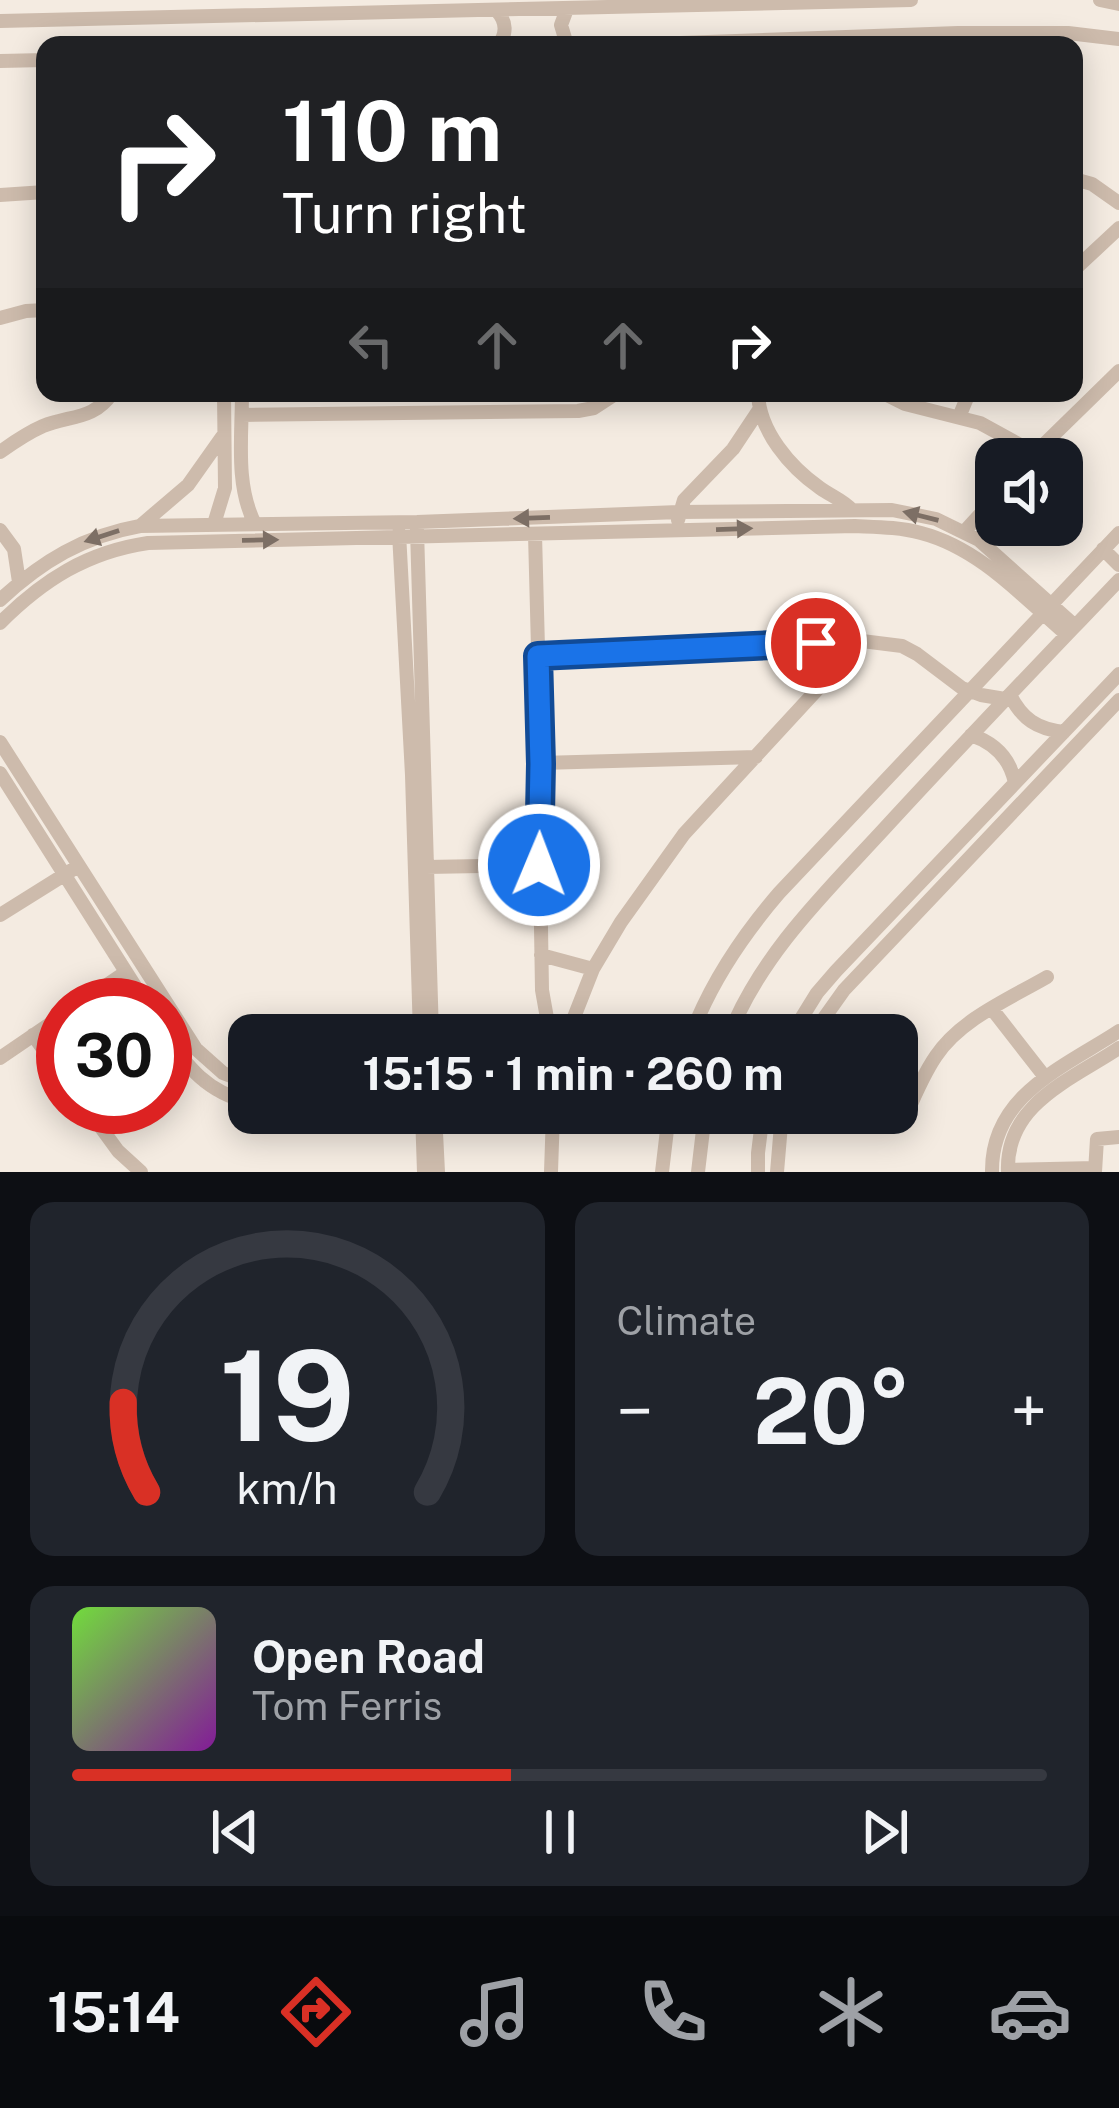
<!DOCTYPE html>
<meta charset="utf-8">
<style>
body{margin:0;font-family:"Public Sans",sans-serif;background:#20242c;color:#f1f3f6;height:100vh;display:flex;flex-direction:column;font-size:45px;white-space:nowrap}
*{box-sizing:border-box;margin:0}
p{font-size:39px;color:#9ea1a6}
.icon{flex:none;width:66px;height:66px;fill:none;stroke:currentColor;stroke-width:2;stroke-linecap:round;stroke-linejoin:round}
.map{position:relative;height:1172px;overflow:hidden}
.details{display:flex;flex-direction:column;gap:30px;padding:30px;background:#0d0f14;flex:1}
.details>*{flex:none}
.banner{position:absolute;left:36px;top:36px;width:1047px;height:366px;border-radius:24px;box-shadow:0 6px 30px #0003;background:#202124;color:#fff;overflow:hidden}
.controls{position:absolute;left:975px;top:438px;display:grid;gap:24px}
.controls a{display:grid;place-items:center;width:108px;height:108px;border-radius:24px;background:#171b24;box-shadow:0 6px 30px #0003;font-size:60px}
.speed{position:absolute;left:36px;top:978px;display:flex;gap:24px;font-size:60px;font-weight:700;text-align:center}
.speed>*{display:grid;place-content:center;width:156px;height:156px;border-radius:50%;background:#171b24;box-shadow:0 6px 30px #0003;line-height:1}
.speed .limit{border:18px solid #d22;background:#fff;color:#111}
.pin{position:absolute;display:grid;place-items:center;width:102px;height:102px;color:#fff;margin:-51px;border:6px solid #fff;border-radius:50%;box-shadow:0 3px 12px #0007}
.me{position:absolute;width:132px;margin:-66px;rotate:1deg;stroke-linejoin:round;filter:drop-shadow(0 0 9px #0008)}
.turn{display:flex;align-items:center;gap:42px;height:252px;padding:0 48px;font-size:54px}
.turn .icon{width:156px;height:156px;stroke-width:2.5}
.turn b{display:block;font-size:84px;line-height:102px}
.lanes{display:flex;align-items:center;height:114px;padding:0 48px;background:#0003;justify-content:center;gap:60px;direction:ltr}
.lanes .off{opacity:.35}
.big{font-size:90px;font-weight:700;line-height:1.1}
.details .tile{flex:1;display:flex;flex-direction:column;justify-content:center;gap:18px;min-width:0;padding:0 42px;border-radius:24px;background:#20242c}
.details .dial{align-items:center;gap:0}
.dial svg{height:312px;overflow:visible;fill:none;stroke:#363941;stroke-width:7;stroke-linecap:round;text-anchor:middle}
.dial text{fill:#f1f3f6;stroke:none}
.song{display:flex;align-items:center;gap:36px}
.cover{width:144px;height:144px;border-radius:18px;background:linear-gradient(135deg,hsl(100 70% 55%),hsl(290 70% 35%))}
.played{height:12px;border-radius:6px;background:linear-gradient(90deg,#d93025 45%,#363941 45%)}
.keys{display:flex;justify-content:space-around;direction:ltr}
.heat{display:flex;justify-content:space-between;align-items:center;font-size:66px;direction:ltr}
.details .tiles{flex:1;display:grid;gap:30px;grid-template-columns:1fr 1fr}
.tile:last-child{grid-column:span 2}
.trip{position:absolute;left:228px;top:1014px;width:690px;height:120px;border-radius:24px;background:#171b24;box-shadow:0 6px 30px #0003;font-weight:700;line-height:120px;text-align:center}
.tab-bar{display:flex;height:192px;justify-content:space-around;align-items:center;background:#090b0e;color:#9ea1a6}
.tab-bar .icon{width:84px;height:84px}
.tab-bar .current{color:#d93025}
.tab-bar b{font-size:54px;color:#f1f3f6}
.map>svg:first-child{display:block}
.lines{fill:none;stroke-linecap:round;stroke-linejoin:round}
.minor{stroke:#cdbbac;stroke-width:14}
.oneway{fill:#7d6f65}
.route-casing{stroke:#114b97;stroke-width:30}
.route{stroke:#1a73e8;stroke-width:21}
</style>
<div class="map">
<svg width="1119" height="1172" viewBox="0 0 1119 1172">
<rect width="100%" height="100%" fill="#f4ebe1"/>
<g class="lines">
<path class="minor" d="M1100,0L1119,4
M497,11C507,22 507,34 498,45
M0,21L911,0
M567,45L561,25L567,9
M624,45L958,33H1068L1119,39
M0,61L45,60
M1074,179L1092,184L1119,203
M0,195L45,192
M1074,270L1119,228
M0,318L26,311L45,310
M242,393C242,436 235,485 255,524
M758,393C759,431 790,467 820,488C831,496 843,500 852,510
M883,393L905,404L980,423L1035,453
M242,415L578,411L594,408L617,393
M959,417L969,393
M0,452C14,442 27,433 43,426C70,415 94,420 112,393
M1029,459L1119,371
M678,520L684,500L733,449L759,410
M214,524L225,488L224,393
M140,526L188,485L222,437
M0,530L14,549L19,582
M417,530L432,1035
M965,531L996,497
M399,533L412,775L420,1035
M535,534L541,763L540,865L542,990L550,1035
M1103,549L1119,565
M0,600C42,561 84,536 140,526L417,522L679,512L892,510L936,519L979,540L1074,625
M0,623C43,580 87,552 148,543L855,526C877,527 899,527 921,533C979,548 1022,596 1066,634
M539,656L862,641L902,646L917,654L962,688L981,695L1005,699
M1010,695C1022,719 1037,729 1064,732
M971,735C995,743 1010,758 1015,783
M0,742L196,1049L223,1073L249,1083
M541,763L756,757
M0,773L147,1005
M426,867L540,865
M0,915L72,870
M541,955L593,969
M77,1005L126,972
M992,1009L1045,1077
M165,1034C187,1067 208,1093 249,1102
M33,1035L63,1076
M567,1035L593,969L621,922L684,834L862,641
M691,1035C711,982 742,936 779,893L1119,533
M729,1035C762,953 825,893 884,829C961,745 1040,663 1119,580
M791,1035L817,993L836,971L1119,674
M812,1035L844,990L1119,700
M0,1058L63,1015
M86,1107L118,1151L141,1172
M422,1113L424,1172
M435,1113L438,1172
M905,1118C914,1097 923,1075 936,1056C961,1019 1009,999 1047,977
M1008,1170L1095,1168
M551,1172L553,1113
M662,1172L669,1113
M698,1172L705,1113
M758,1172V1153L763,1113
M777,1172L782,1113
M992,1172C991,1095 1064,1067 1119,1031
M1008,1172C1005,1104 1071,1080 1119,1048
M1095,1172L1097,1139L1119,1137"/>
</g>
<defs><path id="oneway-solid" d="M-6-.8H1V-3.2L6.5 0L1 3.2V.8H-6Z" transform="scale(3)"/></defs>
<g class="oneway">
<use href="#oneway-solid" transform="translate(921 516) rotate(-166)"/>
<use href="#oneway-solid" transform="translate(532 518) rotate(178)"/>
<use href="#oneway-solid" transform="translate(734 529) rotate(-2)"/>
<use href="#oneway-solid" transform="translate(102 536) rotate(162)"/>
<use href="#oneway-solid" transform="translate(260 540) rotate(-1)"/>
</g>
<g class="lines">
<g class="route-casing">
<path id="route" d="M539,865L541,764L538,656L816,643"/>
</g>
<use href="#route" class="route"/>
</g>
</svg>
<div class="controls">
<a><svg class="icon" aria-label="sound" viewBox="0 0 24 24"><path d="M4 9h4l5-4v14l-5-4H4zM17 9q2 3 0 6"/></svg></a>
</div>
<div class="speed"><div class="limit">30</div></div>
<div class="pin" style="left:816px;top:643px;background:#d93025"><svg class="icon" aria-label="arrive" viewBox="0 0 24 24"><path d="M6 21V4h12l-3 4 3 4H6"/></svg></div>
<svg class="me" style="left:539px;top:865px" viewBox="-20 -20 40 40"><circle r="17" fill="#1a73e8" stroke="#fff" stroke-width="3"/><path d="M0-11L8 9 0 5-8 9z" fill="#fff"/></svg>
<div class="trip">15:15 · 1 min · 260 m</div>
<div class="banner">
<div class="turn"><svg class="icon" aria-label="right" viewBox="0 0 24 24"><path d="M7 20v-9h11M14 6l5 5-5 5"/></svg><div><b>110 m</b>Turn right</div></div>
<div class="lanes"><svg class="icon off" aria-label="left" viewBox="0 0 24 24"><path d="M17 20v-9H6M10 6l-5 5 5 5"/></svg><svg class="icon off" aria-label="ahead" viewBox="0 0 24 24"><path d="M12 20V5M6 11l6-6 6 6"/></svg><svg class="icon off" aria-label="ahead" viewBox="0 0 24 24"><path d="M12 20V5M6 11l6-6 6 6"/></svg><svg class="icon" aria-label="right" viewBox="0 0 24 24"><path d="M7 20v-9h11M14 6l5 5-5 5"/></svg></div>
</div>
</div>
<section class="details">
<div class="tiles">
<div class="tile dial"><svg viewBox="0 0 100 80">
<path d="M14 69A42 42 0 1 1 86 69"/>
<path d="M14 69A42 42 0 0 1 8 46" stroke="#d93025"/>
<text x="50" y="56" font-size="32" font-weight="700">19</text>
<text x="50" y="72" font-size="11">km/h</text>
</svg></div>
<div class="tile"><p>Climate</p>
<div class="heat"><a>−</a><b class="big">20°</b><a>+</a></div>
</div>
<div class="tile">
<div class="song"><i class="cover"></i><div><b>Open Road</b><p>Tom Ferris</p></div></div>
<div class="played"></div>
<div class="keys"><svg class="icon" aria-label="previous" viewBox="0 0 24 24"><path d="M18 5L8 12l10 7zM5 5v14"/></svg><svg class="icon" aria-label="pause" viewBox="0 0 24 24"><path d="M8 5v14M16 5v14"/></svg><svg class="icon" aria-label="next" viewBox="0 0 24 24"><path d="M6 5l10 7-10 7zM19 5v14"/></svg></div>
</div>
</div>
</section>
<nav class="tab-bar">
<b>15:14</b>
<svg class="icon current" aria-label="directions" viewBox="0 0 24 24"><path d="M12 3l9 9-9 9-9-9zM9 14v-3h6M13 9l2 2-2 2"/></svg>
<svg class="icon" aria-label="music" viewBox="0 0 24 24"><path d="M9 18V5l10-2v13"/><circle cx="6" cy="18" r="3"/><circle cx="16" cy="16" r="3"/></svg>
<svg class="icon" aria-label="phone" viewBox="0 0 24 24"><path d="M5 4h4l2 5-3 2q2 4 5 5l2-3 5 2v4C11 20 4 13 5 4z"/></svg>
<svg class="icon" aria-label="climate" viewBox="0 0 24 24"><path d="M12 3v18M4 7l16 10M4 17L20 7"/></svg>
<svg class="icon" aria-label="car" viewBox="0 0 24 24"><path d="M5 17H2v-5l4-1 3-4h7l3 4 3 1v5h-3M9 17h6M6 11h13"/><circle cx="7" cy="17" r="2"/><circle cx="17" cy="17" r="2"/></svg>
</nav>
